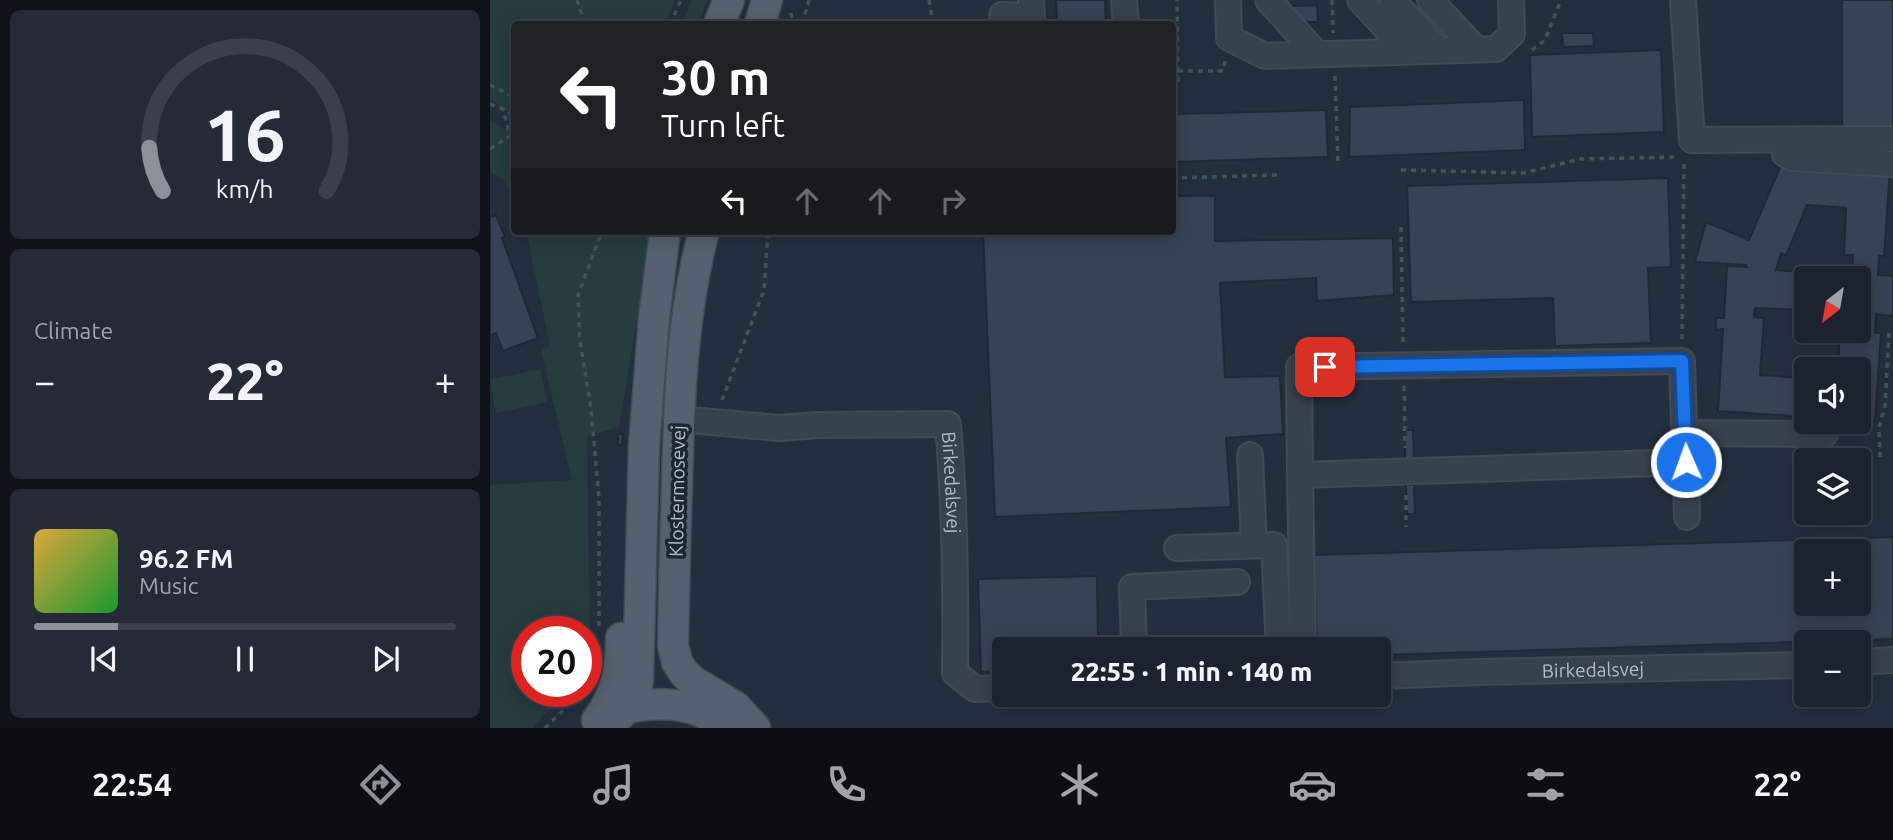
<!DOCTYPE html>
<meta charset="utf-8">
<style>
body{margin:0;font-family:Ubuntu,sans-serif;background:#242b36;color:#f1f3f6;height:100vh;display:flex;flex-direction:column;font-size:26px;white-space:nowrap}
*{box-sizing:border-box;margin:0}
p{font-size:23px;color:#a0a4aa}
.icon{flex:none;width:38px;height:38px;fill:none;stroke:currentColor;stroke-width:2;stroke-linecap:round;stroke-linejoin:round}
.map{position:relative;flex:1;overflow:hidden}
.drawer{display:flex;flex-direction:column;gap:10px;padding:10px;background:#0f1319;width:490px}
.drawer>*{flex:none}
.banner{position:absolute;left:21px;top:21px;width:665px;height:214px;border-radius:7px;box-shadow:0 4px 18px #0003,0 0 0 2px #39404a;background:#202124;color:#fff;overflow:hidden}
.needle{width:46px;rotate:211deg}
.tools{position:absolute;left:1304px;top:266px;display:grid;gap:14px}
.tools a{display:grid;place-items:center;width:77px;height:77px;border-radius:7px;background:#1b232e;box-shadow:0 4px 18px #0003,0 0 0 2px #39404a;font-size:35px}
.speed{position:absolute;left:21px;top:616px;display:flex;gap:14px;font-size:35px;font-weight:700;text-align:center}
.speed>*{display:grid;place-content:center;width:91px;height:91px;border-radius:50%;background:#1b232e;box-shadow:0 4px 18px #0003,0 0 0 2px #39404a;line-height:1}
.speed .limit{border:10px solid #d22;background:#fff;color:#111}
.pin{position:absolute;display:grid;place-items:center;width:60px;height:60px;color:#fff;margin:-30px;border-radius:14px;box-shadow:0 4px 10px #0006}
.me{position:absolute;width:77px;margin:-38px;rotate:358deg;stroke-linejoin:round;filter:drop-shadow(0 0 5px #0008)}
.turn{display:flex;align-items:center;gap:24px;height:147px;padding:0 35px;font-size:32px}
.turn .icon{width:91px;height:91px;stroke-width:2.5}
.turn b{display:block;font-size:49px;line-height:60px}
.lanes{display:flex;align-items:center;height:66px;padding:0 35px;background:#0003;justify-content:center;gap:35px;direction:ltr}
.lanes .off{opacity:.35}
.big{font-size:52px;font-weight:800;line-height:1.1}
.drawer .widget{flex:1;display:flex;flex-direction:column;justify-content:center;gap:10px;min-width:0;padding:0 24px;border-radius:10px;background:#242b36}
.drawer .dial{align-items:center;gap:0}
.dial svg{height:182px;overflow:visible;fill:none;stroke:#39404a;stroke-width:7;stroke-linecap:round;text-anchor:middle}
.dial text{fill:#f1f3f6;stroke:none}
.song{display:flex;align-items:center;gap:21px}
.cover{width:84px;height:84px;border-radius:10px;background:linear-gradient(135deg,hsl(40 70% 55%),hsl(130 70% 35%))}
.played{height:7px;border-radius:4px;background:linear-gradient(90deg,#8c9099 20%,#39404a 20%)}
.keys{display:flex;justify-content:space-around;direction:ltr}
.heat{display:flex;justify-content:space-between;align-items:center;font-size:38px;direction:ltr}
.trip{position:absolute;left:502px;top:637px;width:399px;height:70px;border-radius:7px;background:#1b232e;box-shadow:0 4px 18px #0003,0 0 0 2px #39404a;font-weight:800;line-height:70px;text-align:center}
.tabs{display:flex;height:112px;justify-content:space-around;align-items:center;background:#0b0e12;color:#a0a4aa}
.tabs .icon{width:49px;height:49px}
.tabs .active{color:#8c9099}
.tabs b{font-size:32px;color:#f1f3f6}
main{display:flex;flex:1;min-height:0}
.map>svg:first-child{display:block}
.green{fill:#263c3f}
.building{fill:#364354;stroke:#1f2835;stroke-width:2;fill-rule:evenodd}
.lines{fill:none;stroke-linecap:round;stroke-linejoin:round}
.minor-casing{stroke:#414a57;stroke-width:28}
.major-casing{stroke:#414a57;stroke-width:33}
.path{stroke:#3f5557;stroke-width:3.5;stroke-dasharray:5 5;stroke-linecap:butt}
.minor{stroke:#38414e;stroke-width:24}
.major{stroke:#56606e;stroke-width:30}
.route-casing{stroke:#114b97;stroke-width:18}
.route{stroke:#1a73e8;stroke-width:12}
.labels{text-anchor:middle;dominant-baseline:central;stroke-width:7;stroke-linejoin:round;paint-order:stroke}
.street-label{font-size:19px;fill:#b4bcc9;stroke:#1d2633}
</style>
<main>
<section class="drawer">
<div class="widget dial"><svg viewBox="0 0 100 80">
<path d="M14 69A42 42 0 1 1 86 69"/>
<path d="M14 69A42 42 0 0 1 8 50" stroke="#8c9099"/>
<text x="50" y="56" font-size="32" font-weight="700">16</text>
<text x="50" y="72" font-size="11">km/h</text>
</svg></div>
<div class="widget"><p>Climate</p>
<div class="heat"><a>−</a><b class="big">22°</b><a>+</a></div>
</div>
<div class="widget">
<div class="song"><i class="cover"></i><div><b>96.2 FM</b><p>Music</p></div></div>
<div class="played"></div>
<div class="keys"><svg class="icon" aria-label="previous" viewBox="0 0 24 24"><path d="M18 5L8 12l10 7zM5 5v14"/></svg><svg class="icon" aria-label="pause" viewBox="0 0 24 24"><path d="M8 5v14M16 5v14"/></svg><svg class="icon" aria-label="next" viewBox="0 0 24 24"><path d="M6 5l10 7-10 7zM19 5v14"/></svg></div>
</div>
</section>
<div class="map">
<svg width="1403" height="728" viewBox="0 0 1403 728">
<rect width="100%" height="100%" fill="#242f3e"/>
<path class="green" d="M0,0H185L176,24H24V116L0,98Z
M202,0H217L209,24H192Z
M0,120L24,136V197L12,178L0,172Z
M36,231H162L129,427L97,436L100,653L96,660V632H37V691H78L55,714L43,728H0V485L82,480L51,350L60,346Z
M50,369L57,402L6,413L0,380Z"/>
<path class="building" d="M566,0H615L616,24H567Z
M1352,0H1403V126L1352,127Z
M827,5L828,22H813L803,8V6Z
M1072,33H1103L1104,46L1073,47Z
M1171,50L1174,132L1042,137L1040,55Z
M1034,100L1035,150L859,157L860,107Z
M836,110L838,157L683,162L682,114Z
M1292,163L1400,169L1394,256H1389L1388,275L1403,276V316L1386,314L1385,333H1391L1385,421L1368,420V369H1348L1350,332L1368,331V278H1316V310L1265,308L1264,317L1274,318L1270,375L1316,378V417L1228,411L1233,329L1226,330V318H1234L1237,266L1257,267L1256,265L1205,262L1216,222L1259,240ZM1317,205L1356,208L1354,255H1363L1362,275L1286,270L1291,253L1296,256Z
M1178,178L1181,267L1158,268L1161,343L1065,346L1063,298L921,302L917,186Z
M682,196H725V241L903,238L904,295L827,301L826,278L730,283L735,377L790,376L793,434L736,438L741,507L505,517L493,231H682Z
M6,215L15,237L12,238L48,338L13,351L6,333L0,336V217Z
M915,430H923L924,459L915,460Z
M128,434H133L132,445H128Z
M916,485H924L925,514H917Z
M1403,537V639L889,655V649H827L824,555ZM1316,551H1368V604H1316Z
M607,576L608,649H514V671L491,672L488,579Z"/>
<g class="lines">
<g class="minor-casing">
<g id="minor">
<path d="M634,0L636,24"/>
<path d="M738,0L739,38L775,56L1006,49L1022,34L1021,0"/>
<path d="M778,0L827,54"/>
<path d="M870,0L917,51"/>
<path d="M902,0L948,50"/>
<path d="M940,0L986,49"/>
<path d="M1193,0L1202,140L1403,139"/>
<path d="M513,24L512,15L542,16L541,0"/>
<path d="M1295,140V154L1302,158L1403,164"/>
<path id="s1" d="M188,419L289,428L328,425L458,424C465,507 466,589 465,673L485,689L514,688"/>
<path d="M1195,433L1335,434"/>
<path d="M760,455L764,545"/>
<path d="M1196,462L810,475L809,367L1192,361L1197,517"/>
<path d="M810,475L813,649"/>
<path d="M687,548L784,545L789,649"/>
<path d="M644,649L642,587L747,582"/>
<path d="M1368,662L1403,660"/>
<path id="s2" d="M889,676L990,672L1316,665"/>
</g>
</g>
<g class="major-casing">
<path id="major" d="M229,24L239,0
M270,24L277,0
M214,231C192,313 189,401 187,485C185,539 184,592 183,645L187,662L194,673L204,682L246,707L265,728
M126,711C163,700 206,700 236,728
M107,720C126,696 131,668 131,638
M113,728C135,711 143,709 148,680L154,446L164,318L175,231"/>
</g>
<path class="path" d="M87,0L95,24
M439,0L443,24
M842,0L843,33
M301,13L303,24
M180,24L191,0
M312,24L319,0
M1042,50L1055,40L1071,0
M688,71H733L735,61
M845,76L848,163
M0,85L24,97
M682,89L688,83L687,0
M0,104L13,109L24,116
M0,149L20,136L13,109
M911,170L1034,173L1090,159L1188,157
M682,178L787,175
M911,227L913,343
M1192,339L1194,161
M914,386L915,448
M232,400L274,290L278,231
M1390,457L1389,428L1395,406L1399,332L1403,331
M916,495V527
M109,626V498L101,409L90,341L88,295L112,231
M55,728L93,691"/>
<use href="#minor" class="minor"/>
<use href="#major" class="major"/>
</g>
<g class="lines">
<g class="route-casing">
<path id="route" d="M835,367L1192,361L1196,462"/>
</g>
<use href="#route" class="route"/>
</g>
<g class="labels">
<g class="street-label">
<text stroke="none"><textPath href="#s1" startOffset="329">Birkedalsvej</textPath></text>
<text transform="translate(187 491) rotate(-89)">Klostermosevej</text>
<text stroke="none"><textPath href="#s2" startOffset="214">Birkedalsvej</textPath></text>
</g>
</g>
</svg>
<div class="tools">
<a><svg class="needle" viewBox="-14 -14 28 28"><path d="M0-13l5 13h-10z" fill="#e53935"/><path d="M0 13l5-13h-10z" fill="#a0a4aa"/></svg></a>
<a><svg class="icon" aria-label="sound" viewBox="0 0 24 24"><path d="M4 9h4l5-4v14l-5-4H4zM17 9q2 3 0 6"/></svg></a>
<a><svg class="icon" aria-label="layers" viewBox="0 0 24 24"><path d="M12 4l9 5-9 5-9-5zM3 14l9 5 9-5"/></svg></a>
<a>+</a>
<a>−</a>
</div>
<div class="speed"><div class="limit">20</div></div>
<div class="pin" style="left:835px;top:367px;background:#d93025"><svg class="icon" aria-label="arrive" viewBox="0 0 24 24"><path d="M6 21V4h12l-3 4 3 4H6"/></svg></div>
<svg class="me" style="left:1196px;top:462px" viewBox="-20 -20 40 40"><circle r="17" fill="#1a73e8" stroke="#fff" stroke-width="3"/><path d="M0-11L8 9 0 5-8 9z" fill="#fff"/></svg>
<div class="trip">22:55 · 1 min · 140 m</div>
<div class="banner">
<div class="turn"><svg class="icon" aria-label="left" viewBox="0 0 24 24"><path d="M17 20v-9H6M10 6l-5 5 5 5"/></svg><div><b>30 m</b>Turn left</div></div>
<div class="lanes"><svg class="icon" aria-label="left" viewBox="0 0 24 24"><path d="M17 20v-9H6M10 6l-5 5 5 5"/></svg><svg class="icon off" aria-label="ahead" viewBox="0 0 24 24"><path d="M12 20V5M6 11l6-6 6 6"/></svg><svg class="icon off" aria-label="ahead" viewBox="0 0 24 24"><path d="M12 20V5M6 11l6-6 6 6"/></svg><svg class="icon off" aria-label="right" viewBox="0 0 24 24"><path d="M7 20v-9h11M14 6l5 5-5 5"/></svg></div>
</div>
</div>
</main>
<nav class="tabs">
<b>22:54</b>
<svg class="icon active" aria-label="directions" viewBox="0 0 24 24"><path d="M12 3l9 9-9 9-9-9zM9 14v-3h6M13 9l2 2-2 2"/></svg>
<svg class="icon" aria-label="music" viewBox="0 0 24 24"><path d="M9 18V5l10-2v13"/><circle cx="6" cy="18" r="3"/><circle cx="16" cy="16" r="3"/></svg>
<svg class="icon" aria-label="phone" viewBox="0 0 24 24"><path d="M5 4h4l2 5-3 2q2 4 5 5l2-3 5 2v4C11 20 4 13 5 4z"/></svg>
<svg class="icon" aria-label="climate" viewBox="0 0 24 24"><path d="M12 3v18M4 7l16 10M4 17L20 7"/></svg>
<svg class="icon" aria-label="car" viewBox="0 0 24 24"><path d="M5 17H2v-5l4-1 3-4h7l3 4 3 1v5h-3M9 17h6M6 11h13"/><circle cx="7" cy="17" r="2"/><circle cx="17" cy="17" r="2"/></svg>
<svg class="icon" aria-label="filters" viewBox="0 0 24 24"><path d="M4 7h16M4 17h16"/><circle cx="9" cy="7" r="2"/><circle cx="15" cy="17" r="2"/></svg>
<b>22°</b>
</nav>
